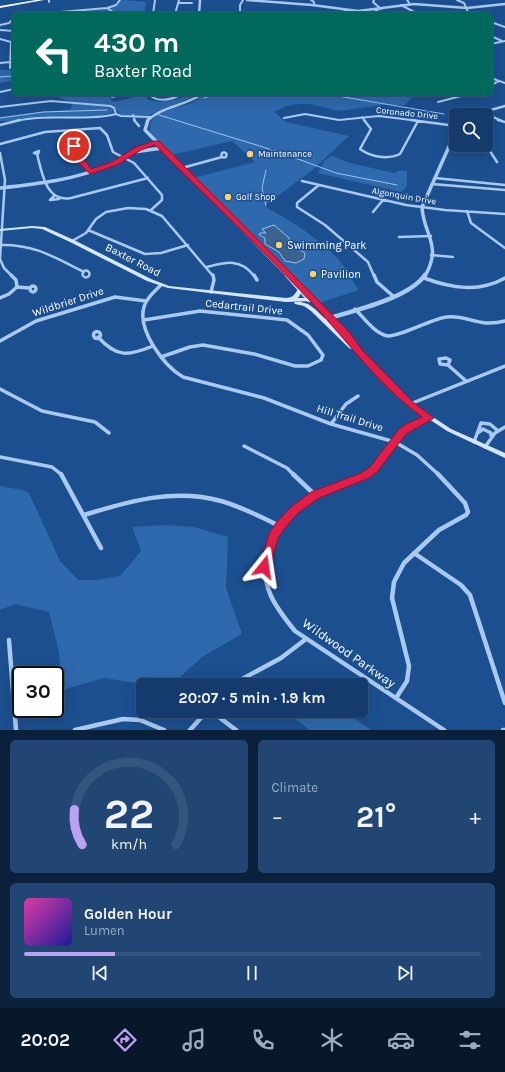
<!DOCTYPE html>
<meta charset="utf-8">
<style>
body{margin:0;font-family:Karla,sans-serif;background:#214673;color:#f1f3f6;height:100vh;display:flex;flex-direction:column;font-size:15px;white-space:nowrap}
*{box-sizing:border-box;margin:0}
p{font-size:13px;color:#9dadc1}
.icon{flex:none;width:22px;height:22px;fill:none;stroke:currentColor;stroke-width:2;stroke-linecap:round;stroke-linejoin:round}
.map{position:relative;height:730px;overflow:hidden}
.side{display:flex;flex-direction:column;gap:10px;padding:10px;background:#0b203b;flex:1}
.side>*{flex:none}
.top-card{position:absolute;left:12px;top:12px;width:481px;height:84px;border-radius:6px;box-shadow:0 4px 16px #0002,0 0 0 1px #33557e;background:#00695c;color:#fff;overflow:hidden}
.fabs{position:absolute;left:449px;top:108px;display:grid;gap:8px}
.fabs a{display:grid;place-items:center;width:44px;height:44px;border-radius:6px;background:#143b6b;box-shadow:0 4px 16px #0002,0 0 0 1px #33557e;font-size:20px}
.speed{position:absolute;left:12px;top:666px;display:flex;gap:8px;font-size:20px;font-weight:700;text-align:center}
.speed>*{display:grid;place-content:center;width:52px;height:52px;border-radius:50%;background:#143b6b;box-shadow:0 4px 16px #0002,0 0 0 1px #33557e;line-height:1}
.speed .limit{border:2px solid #111;border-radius:6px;background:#fff;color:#111}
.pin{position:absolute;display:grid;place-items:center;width:34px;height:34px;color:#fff;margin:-17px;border:2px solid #fff;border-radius:50%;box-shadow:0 1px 4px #0007}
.me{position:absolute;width:44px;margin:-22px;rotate:15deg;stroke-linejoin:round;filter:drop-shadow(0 0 3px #0008)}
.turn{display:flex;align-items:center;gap:14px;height:84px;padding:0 16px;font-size:18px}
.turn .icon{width:52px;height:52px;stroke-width:2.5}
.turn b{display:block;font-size:28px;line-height:34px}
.big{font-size:30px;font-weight:700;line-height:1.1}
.side .card{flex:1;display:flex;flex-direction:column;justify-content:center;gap:6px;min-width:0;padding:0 14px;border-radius:6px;background:#214673}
.side .dial{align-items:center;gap:0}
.dial svg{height:104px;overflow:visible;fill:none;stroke:#33557e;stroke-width:7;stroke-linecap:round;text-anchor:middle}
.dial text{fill:#f1f3f6;stroke:none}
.song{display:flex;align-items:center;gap:12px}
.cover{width:48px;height:48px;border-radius:6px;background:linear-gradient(135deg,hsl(320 70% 55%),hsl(240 70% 35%))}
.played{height:4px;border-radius:2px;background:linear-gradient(90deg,#bca0f2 20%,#33557e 20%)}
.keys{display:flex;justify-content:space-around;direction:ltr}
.heat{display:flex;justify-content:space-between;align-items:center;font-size:22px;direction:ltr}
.side .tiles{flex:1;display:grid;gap:10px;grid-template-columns:1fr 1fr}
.card:last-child{grid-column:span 2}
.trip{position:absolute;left:136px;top:678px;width:232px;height:40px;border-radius:6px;background:#143b6b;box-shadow:0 4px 16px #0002,0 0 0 1px #33557e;font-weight:700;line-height:40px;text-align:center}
.dock{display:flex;height:64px;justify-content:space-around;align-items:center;background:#08182b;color:#9dadc1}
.dock .icon{width:28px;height:28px}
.dock .on{color:#bca0f2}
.dock b{font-size:18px;color:#f1f3f6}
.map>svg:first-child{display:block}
.green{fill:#2e69ad}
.water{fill:#3c6290;stroke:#9cc4f0}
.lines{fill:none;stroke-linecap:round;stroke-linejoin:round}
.stream{stroke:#9cc4f0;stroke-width:1}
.minor-far3{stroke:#a9c9ee;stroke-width:2}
.minor-far2{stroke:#a9c9ee;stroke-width:2.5}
.minor-far1{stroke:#a9c9ee;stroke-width:3.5}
.minor{stroke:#a9c9ee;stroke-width:4.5}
.tertiary-far2{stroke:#a9c9ee;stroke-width:2.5}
.tertiary-far1{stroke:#a9c9ee;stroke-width:3.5}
.tertiary{stroke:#a9c9ee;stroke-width:4.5}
.secondary{fill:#d6e6fa;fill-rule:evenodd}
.trunk{fill:#f8faff;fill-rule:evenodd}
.route{fill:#e11d48;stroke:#92132f}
.poi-dot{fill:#ffd166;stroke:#1b4f8f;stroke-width:1.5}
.labels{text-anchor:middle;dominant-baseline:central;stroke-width:3;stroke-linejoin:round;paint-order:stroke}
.far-street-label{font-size:9px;fill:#fff;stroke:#1b4f8f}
.far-poi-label{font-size:9px;fill:#fff;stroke:#1b4f8f;text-anchor:start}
.poi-label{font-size:11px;fill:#fff;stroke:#1b4f8f;text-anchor:start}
.street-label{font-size:11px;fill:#fff;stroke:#1b4f8f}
.near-street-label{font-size:13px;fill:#fff;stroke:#1b4f8f}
</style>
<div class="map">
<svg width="505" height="730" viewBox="0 0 505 730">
<rect width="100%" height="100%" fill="#1b4f8f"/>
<path class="green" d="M122,0L146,2L144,14H43L106,9L117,5Z
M0,70H14V81L0,83Z
M60,94L87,97H109L113,102L145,95L148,100L161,102L200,94L149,115H122L111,106L69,101L59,98Z
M205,94H425L411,98L405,105H384L338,111L310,104H299L287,106L274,112L286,122L349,136L310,172L264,206C289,220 318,237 338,259C347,268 351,280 359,290L319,303L193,178L255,162L232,141L171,155L150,132C146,109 179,109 193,102C195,101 202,97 205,94Z
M72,103L111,108L113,112L96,117L72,119L41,116L11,121H0V117L71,109Z
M332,156L350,163L394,173L400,170L407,171V186L401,192L318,173L324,161Z
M0,486L23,490L29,493L60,561L78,580H96L120,576L141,551L132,527L165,525L194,527L228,537L226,588L242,634L202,657L171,685H149L104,678L62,690L59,652L49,612L15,604L0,610Z
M290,711H344L371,730H310L288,714Z"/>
<path class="water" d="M274,225L288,237L293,246L305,253L304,259L296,263L285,261L279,252L265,244V238L259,235L260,233H266L262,229Z"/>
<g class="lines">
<path class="stream" d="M0,77L14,76
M326,94L444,114
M204,98L218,94
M159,115L279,152L336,173L397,185
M0,118L43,112L107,110
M270,151V156
M266,170L262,188L266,206"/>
<path class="minor-far3" d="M49,0V2
M311,0L314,2V5
M374,0L373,2L381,9
M407,0L410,4
M457,0L464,3L469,14
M178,3H192
M401,5L418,14
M107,8L116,14
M375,10L384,14
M37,14L107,8L116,5L120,0
M153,14L155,0
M175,14L179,0
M240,14V5L243,0
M303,14H309
M341,14L346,10
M491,22L505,27
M0,25L9,23L14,18
M0,30L14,31
M491,36L502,41
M0,39L11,42L10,68
M491,44L505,41
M0,63L10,62
M491,78L505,83
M491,85L499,81
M0,92L14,89
M148,94C158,103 171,100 182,94
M112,97L123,94
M438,102L469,94
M0,107L51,101L110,106L114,108L116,114L121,116L151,117
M482,112L502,121
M133,115L135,121
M362,117L365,121
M284,118L305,114L339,120L379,116L419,121
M16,121C49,113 83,122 116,114"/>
<path class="minor-far2" d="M134,120L139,126
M364,120L371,129L360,149C371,157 388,160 400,154L418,121
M411,120L456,126
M498,120L505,122
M0,125L20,120
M0,144L45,132L100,128L107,135L113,152L134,163L162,195V200L151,210
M486,145L497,162
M77,147L74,149L71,148Z
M74,149L90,172
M39,151L38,154L34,153Z
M221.5 155a2.5 2.5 0 1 1 5 0a2.5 2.5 0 1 1-5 0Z
M0,153L5,180L0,259L4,268L12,276
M37,154C42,173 46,203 71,198L148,178
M182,168L222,157
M435,178L505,185
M302,181L406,205L445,210L505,214
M432,184L505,190
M319,185L297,203V207L325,225L368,262L374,276
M54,196L50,200L59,199
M467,211L471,223L505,248
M373,212L383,200
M88,230L145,254L161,253L188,245
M399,237L431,236
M72,241L86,233L96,219L106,212L128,208L146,209L162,216L213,276
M0,245C34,244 54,257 84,272
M431,255L453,257
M207,267C226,262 241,258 254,276
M82.5 274a3.5 3.5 0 1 1 7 0a3.5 3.5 0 1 1-7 0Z"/>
<path class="minor-far1" d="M11,275L16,280L17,287
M254,275L257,280
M374,275L377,282L393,296
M424,278C451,288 479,293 505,278
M161,285C155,291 146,298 144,307C137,330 164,366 183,377L264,398L331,424L395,442L417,455L439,475
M30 289a3 3 0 1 1 6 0a3 3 0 1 1-6 0Z
M17,287L29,288
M211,292L214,280L213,275
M0,298L9,294L17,287
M355,309C364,318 375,334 388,336C400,337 433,318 447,317C469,315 478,328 505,321
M144,320L200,311L287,320L308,335L323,355L321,360L308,366H295L254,354L203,345L190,347L161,357
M93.5 335a3.5 3.5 0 1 1 7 0a3.5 3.5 0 1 1-7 0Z
M98,337C117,358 128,356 153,346
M0,341L36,321L115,297L146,301
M446,358L450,360L448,365L440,364L439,359Z
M448,365L466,381
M0,389L42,411L95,422L109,433
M410,404L505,366
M331,424L346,404L358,396
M479,432L483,429L491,433V436
M474,442L481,423L490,424L497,430
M244,446L287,468L294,475
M485,447L495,433L505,427
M0,457L52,467L62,475
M366,475C382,463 388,443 404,430C411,424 421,421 429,418"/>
<path class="minor" d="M61,474L101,548
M293,474L315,495
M367,474C352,484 333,486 316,494C281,514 253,555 271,596C277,609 286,620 295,631L444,730
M84,515C129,501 175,488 221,501C242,507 261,517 280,526
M414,553L461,585L470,595L505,703
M9,640L16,730
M231,685L281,658L306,639
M396,698L407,681L409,666L392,598L394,582L404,563L439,530L466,515L468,512L465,503L438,474
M211,711L236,730
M75,730L123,719L140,720L164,730
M190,730L207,711
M503,730H505"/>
<path class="tertiary-far2" d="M247,0L312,5L358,11L414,4L467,8L505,4
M199,14L200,0
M473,115L505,106
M147,121C162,106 185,106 202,94"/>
<path class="tertiary-far1" d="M148,120L145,130L288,276
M134,152L162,148
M0,188C37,184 75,180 109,165C125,158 139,148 156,142
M425,276C443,245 423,234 422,207L456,131"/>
<path class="tertiary" d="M287,275L309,300
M303,289L313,299
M327,319C354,310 408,299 425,275"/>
<path class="secondary" d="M32,226L45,227L74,240L151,279L169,286L286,298C293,298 295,294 298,289H302V290L299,297L297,298H315L349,334L362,352L412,403L451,429L505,453V458L447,431L408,405L358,354L353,348L351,349L349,348L311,311L304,306L295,304L294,303L297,301L308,304L315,309L350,343L345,336L312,301L286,302L168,288L147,281L70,242L42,229L32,228L0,231V229Z"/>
<path class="trunk" d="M36,0H44L0,8V6Z"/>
</g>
<path class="route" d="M154,141H159L313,295L350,333L363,351L413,402L434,418L406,434L377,472L369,478L319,498L298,513L284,529L278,538L270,567L268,570H260L259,567L269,534L276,523L291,507L311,492L361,473L370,467L399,429L406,424L422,417C379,386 348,342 313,304C262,249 208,198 155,145L141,150L117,165L90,174L78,162L71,149L72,144L79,145L80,146L77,149L91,169L112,162L136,147Z"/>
<g class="poi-dot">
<circle cx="250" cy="154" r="4"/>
<circle cx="228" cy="197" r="4"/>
<circle cx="279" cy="245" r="4"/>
<circle cx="313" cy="274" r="4"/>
</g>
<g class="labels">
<g class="far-street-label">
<text transform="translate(407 113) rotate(6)">Coronado Drive</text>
<text transform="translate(404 196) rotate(10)">Algonquin Drive</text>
</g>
<g class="far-poi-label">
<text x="258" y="154">Maintenance</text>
<text x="236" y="197">Golf Shop</text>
</g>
<g class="poi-label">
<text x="287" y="245">Swimming Park</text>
<text x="321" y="274">Pavilion</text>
</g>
<g class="street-label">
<text transform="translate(133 260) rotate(27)">Baxter Road</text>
<text transform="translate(68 302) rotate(-18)">Wildbrier Drive</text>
<text transform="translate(244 307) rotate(6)">Cedartrail Drive</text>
<text transform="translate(350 418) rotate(17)">Hill Trail Drive</text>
</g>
<g class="near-street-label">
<text transform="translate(349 653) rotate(35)">Wildwood Parkway</text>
</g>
</g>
</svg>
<div class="fabs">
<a><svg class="icon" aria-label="search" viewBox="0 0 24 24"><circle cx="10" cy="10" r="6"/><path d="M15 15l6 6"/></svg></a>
</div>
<div class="speed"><div class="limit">30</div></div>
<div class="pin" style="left:74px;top:146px;background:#d93025"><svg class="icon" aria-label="arrive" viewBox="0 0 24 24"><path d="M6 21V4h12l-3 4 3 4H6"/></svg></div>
<svg class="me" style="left:264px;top:567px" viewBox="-20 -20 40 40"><path d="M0-17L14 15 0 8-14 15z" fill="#e11d48" stroke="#fff" stroke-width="4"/></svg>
<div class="trip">20:07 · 5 min · 1.9 km</div>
<div class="top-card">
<div class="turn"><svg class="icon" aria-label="left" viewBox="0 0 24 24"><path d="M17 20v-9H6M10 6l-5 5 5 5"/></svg><div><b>430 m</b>Baxter Road</div></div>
</div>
</div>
<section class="side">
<div class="tiles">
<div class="card dial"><svg viewBox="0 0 100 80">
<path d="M14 69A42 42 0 1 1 86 69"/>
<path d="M14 69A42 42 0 0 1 8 42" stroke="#bca0f2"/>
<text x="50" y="56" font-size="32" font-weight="700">22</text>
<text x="50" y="72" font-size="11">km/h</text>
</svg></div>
<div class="card"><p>Climate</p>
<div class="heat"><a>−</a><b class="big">21°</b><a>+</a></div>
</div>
<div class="card">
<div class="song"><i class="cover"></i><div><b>Golden Hour</b><p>Lumen</p></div></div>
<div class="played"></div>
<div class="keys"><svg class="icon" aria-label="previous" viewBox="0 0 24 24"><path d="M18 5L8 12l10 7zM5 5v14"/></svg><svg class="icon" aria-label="pause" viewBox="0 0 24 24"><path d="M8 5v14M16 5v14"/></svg><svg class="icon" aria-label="next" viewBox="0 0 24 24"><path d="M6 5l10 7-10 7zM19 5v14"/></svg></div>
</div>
</div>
</section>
<nav class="dock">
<b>20:02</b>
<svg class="icon on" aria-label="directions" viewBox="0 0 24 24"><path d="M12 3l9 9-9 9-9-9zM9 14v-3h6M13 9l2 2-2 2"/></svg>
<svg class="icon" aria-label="music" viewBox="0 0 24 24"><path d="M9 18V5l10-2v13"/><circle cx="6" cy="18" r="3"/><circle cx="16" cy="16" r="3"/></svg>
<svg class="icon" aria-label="phone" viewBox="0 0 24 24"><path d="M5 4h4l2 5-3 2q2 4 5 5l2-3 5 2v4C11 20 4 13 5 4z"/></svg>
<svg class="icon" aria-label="climate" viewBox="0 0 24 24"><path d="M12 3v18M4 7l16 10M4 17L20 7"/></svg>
<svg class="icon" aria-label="car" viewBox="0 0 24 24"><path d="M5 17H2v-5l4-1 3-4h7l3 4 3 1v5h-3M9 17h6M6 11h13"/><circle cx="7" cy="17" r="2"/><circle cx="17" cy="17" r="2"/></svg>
<svg class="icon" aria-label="filters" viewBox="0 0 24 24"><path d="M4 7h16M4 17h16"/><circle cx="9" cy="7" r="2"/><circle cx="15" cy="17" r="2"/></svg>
</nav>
